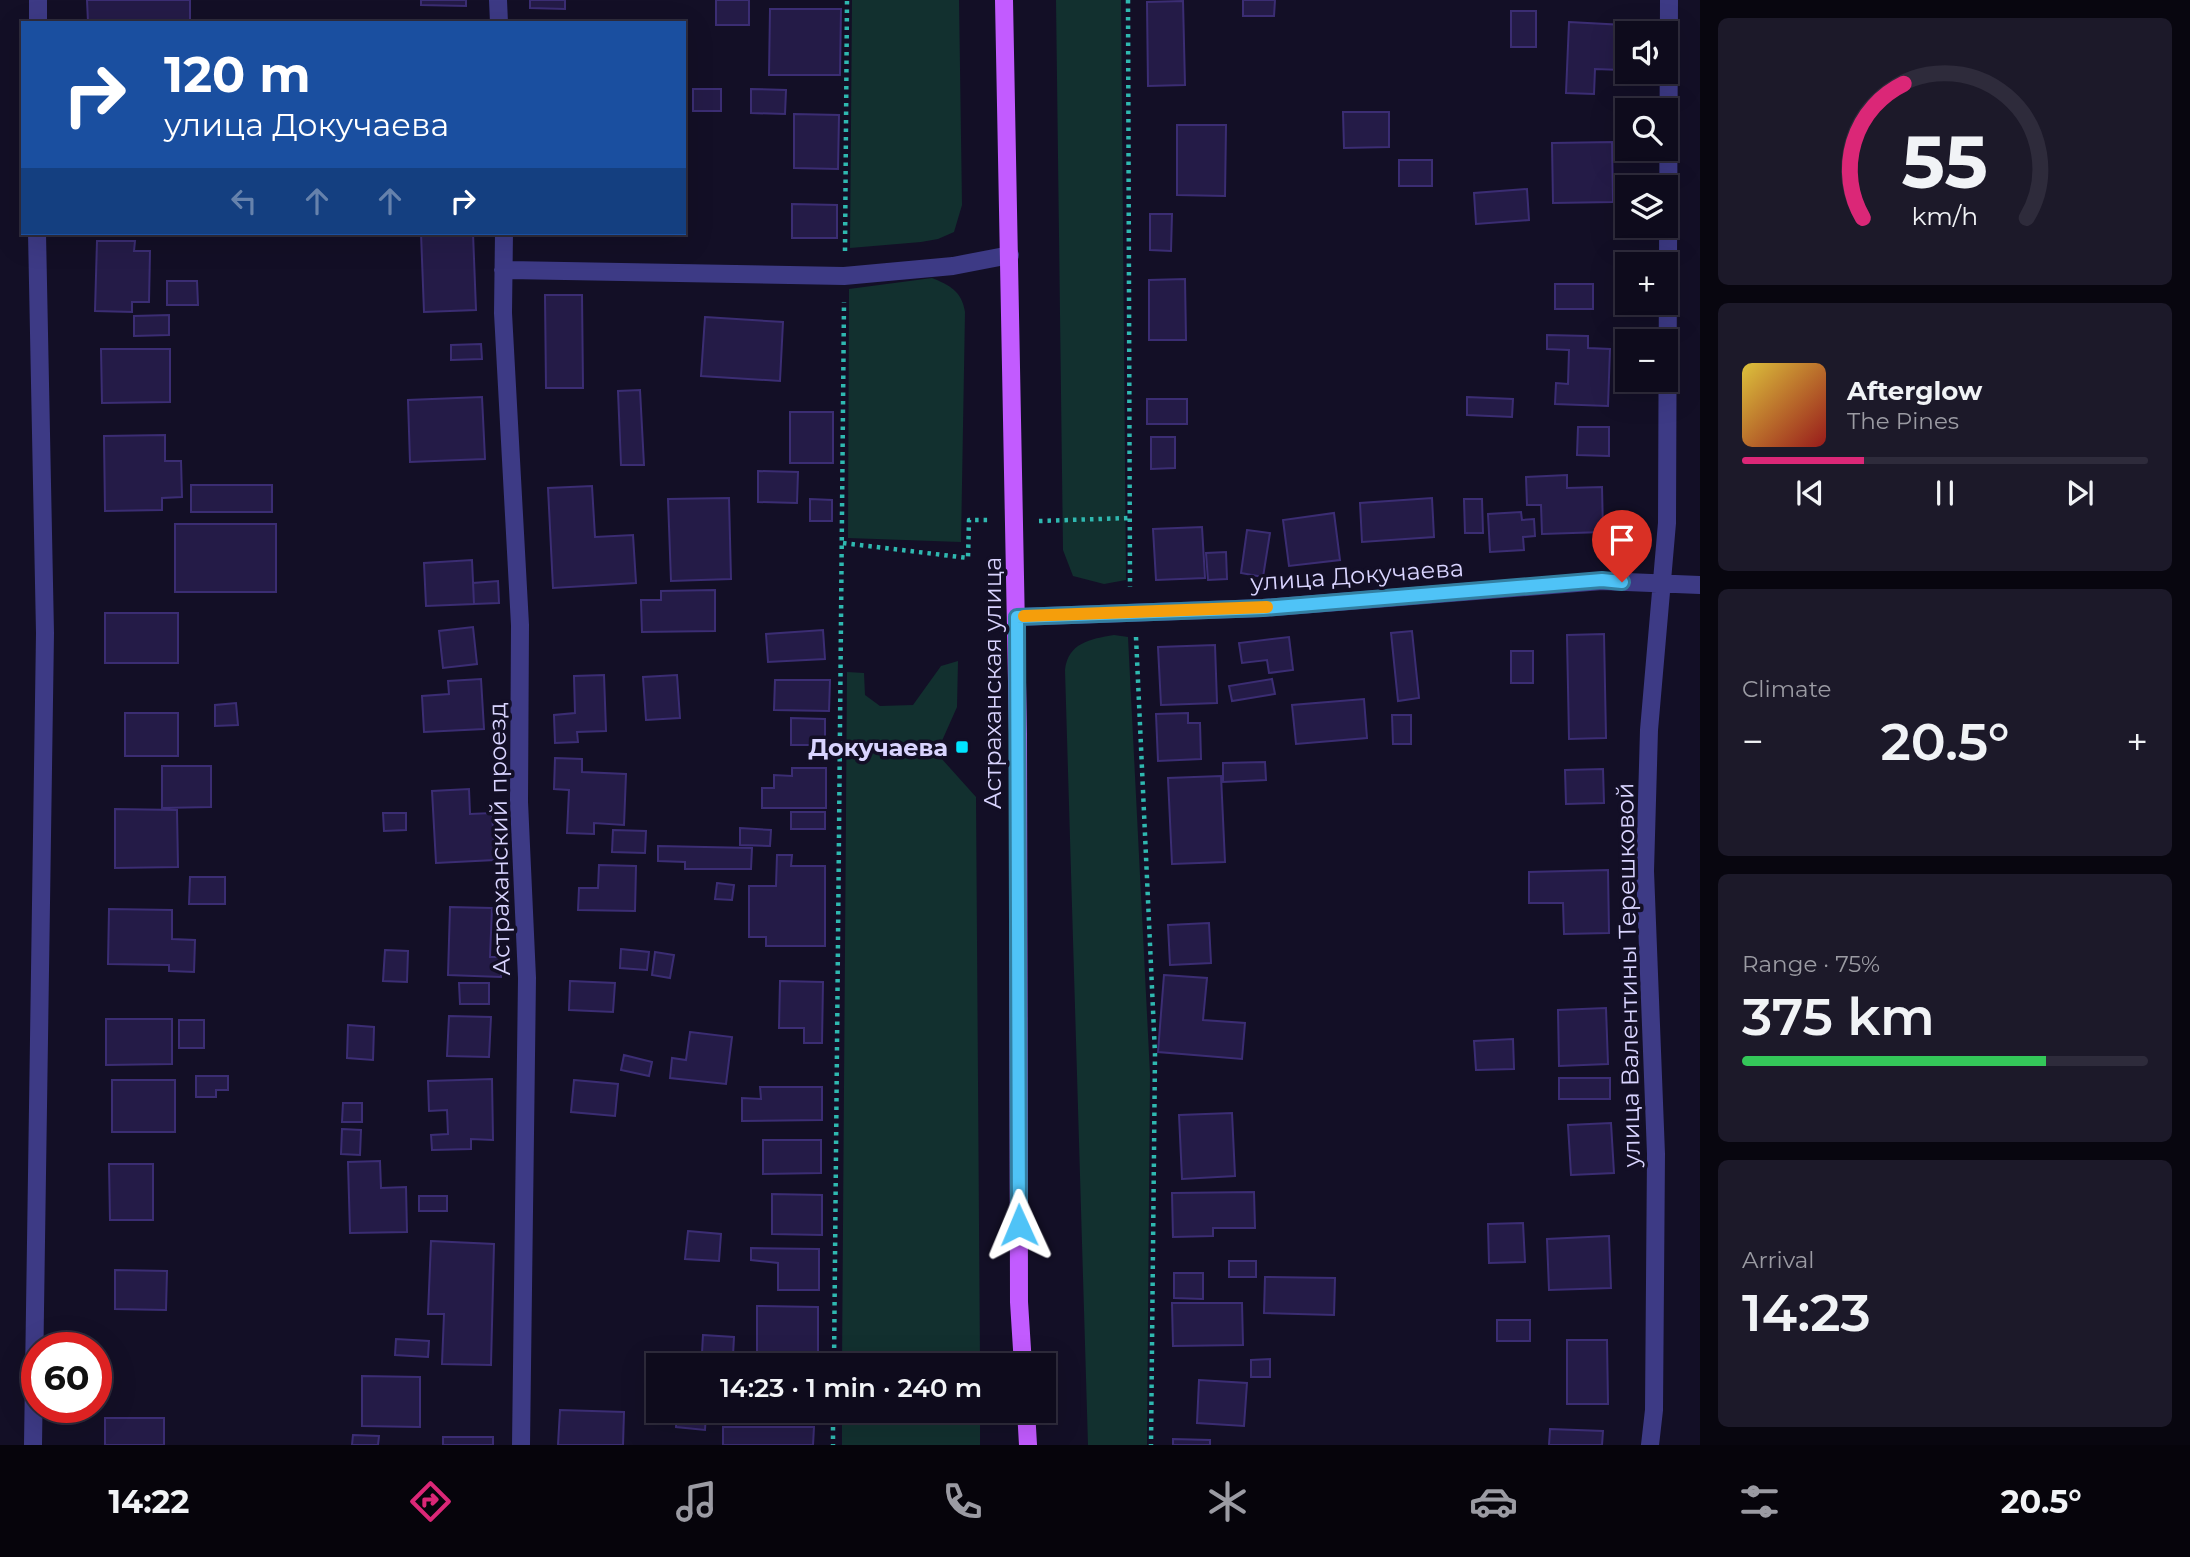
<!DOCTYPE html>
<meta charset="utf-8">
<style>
body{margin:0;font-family:Montserrat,sans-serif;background:#1c1929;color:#f1f3f6;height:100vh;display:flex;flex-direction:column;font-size:26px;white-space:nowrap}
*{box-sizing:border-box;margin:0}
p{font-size:23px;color:#9b9ba3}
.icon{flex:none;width:38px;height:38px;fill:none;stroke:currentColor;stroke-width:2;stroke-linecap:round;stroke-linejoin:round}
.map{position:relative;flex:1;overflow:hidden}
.drawer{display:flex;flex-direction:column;gap:18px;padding:18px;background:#08060f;width:490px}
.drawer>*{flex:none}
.guide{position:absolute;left:21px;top:21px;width:665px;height:214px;border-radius:0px;box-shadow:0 7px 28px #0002,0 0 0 2px #2e2b3b;background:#1a4fa0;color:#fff;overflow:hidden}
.controls{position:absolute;left:1615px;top:21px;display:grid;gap:14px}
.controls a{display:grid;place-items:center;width:63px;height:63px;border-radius:0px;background:#0e0b1c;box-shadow:0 7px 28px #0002,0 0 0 2px #2e2b3b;font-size:35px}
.speed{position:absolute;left:21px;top:1332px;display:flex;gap:14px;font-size:35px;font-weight:700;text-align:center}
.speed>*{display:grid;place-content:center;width:91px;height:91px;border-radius:50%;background:#0e0b1c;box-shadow:0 7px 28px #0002,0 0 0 2px #2e2b3b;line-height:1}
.speed .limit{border:10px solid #d22;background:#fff;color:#111}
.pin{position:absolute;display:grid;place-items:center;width:60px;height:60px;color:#fff;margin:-72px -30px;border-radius:50% 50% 50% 0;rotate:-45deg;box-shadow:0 0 7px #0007}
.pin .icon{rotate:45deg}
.me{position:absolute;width:77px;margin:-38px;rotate:359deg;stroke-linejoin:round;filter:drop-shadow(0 0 5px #0008)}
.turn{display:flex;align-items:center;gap:24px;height:147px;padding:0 28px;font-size:32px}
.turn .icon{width:91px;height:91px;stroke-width:2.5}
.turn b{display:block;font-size:49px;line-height:60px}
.lanes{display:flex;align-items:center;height:66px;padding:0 28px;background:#0003;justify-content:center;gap:35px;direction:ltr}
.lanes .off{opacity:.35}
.big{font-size:52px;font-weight:600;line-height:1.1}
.drawer .tile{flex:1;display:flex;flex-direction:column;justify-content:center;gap:10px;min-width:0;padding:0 24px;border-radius:10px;background:#1c1929}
.drawer .dial{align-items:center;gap:0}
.dial svg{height:182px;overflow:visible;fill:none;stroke:#2e2b3b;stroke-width:7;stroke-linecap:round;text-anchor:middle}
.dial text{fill:#f1f3f6;stroke:none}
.song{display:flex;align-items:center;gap:21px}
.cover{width:84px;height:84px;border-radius:10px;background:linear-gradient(135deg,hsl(50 70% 55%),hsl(0 70% 35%))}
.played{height:7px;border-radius:4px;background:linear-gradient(90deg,#db2777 30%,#2e2b3b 30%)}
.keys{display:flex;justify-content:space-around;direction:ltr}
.heat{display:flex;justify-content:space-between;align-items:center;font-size:38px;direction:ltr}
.charge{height:10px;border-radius:5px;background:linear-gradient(90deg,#34c759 75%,#2e2b3b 0)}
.trip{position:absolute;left:646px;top:1353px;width:410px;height:70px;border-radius:0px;background:#0e0b1c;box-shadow:0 7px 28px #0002,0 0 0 2px #2e2b3b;font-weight:600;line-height:70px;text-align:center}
.tabs{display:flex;height:112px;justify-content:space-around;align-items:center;background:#06040b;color:#9b9ba3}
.tabs .icon{width:49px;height:49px}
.tabs .current{color:#db2777}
.tabs b{font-size:32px;color:#f1f3f6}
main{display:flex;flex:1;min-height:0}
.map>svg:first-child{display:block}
.green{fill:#12302f}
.building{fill:#241b47;stroke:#3b2d73;stroke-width:2}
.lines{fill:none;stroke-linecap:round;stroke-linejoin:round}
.path{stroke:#2fb8b0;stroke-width:4.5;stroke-dasharray:3.5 5;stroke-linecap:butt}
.minor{stroke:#3d3a85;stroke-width:18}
.primary{stroke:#c25bff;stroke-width:18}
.route-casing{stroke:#337fa1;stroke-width:18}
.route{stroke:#4fc3f7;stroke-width:12}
.slow{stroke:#f59e0b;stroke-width:12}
.poi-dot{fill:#00e5ff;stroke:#130f26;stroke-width:2.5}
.labels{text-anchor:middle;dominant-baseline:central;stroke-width:7;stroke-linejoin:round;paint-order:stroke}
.street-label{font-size:24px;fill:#d9d4ff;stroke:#130f26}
.poi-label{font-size:24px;font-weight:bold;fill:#d9d4ff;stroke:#130f26;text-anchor:end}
</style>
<main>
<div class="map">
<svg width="1700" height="1445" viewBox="0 0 1700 1445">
<rect width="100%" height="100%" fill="#130f26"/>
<path class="green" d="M852,0H959L962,205L954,232L938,239L921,242L850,248Z
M1056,0H1121L1126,580L1104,584L1073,576L1063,550Z
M932,278C949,285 962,291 965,312L961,542L848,538L849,289Z
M1114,635L1128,637L1150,1074L1147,1445H1088L1065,670C1068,643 1090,639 1114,635Z
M958,661L957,707L941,743V758L976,797L980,1365H842L847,672L864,673L865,695L880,706L913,705L941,666Z
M842,1411H980V1445H842Z"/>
<path class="building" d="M87,0H190V20L88,22Z
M421,0H466V6L421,5Z
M530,0H565V9L530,8Z
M716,0H749V25H716Z
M1243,0H1275L1274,16H1243Z
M1183,1L1185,85L1148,86L1147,2Z
M770,9H841L840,75H769Z
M1511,11H1536V47H1511Z
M1569,22L1624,25L1622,70L1595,69L1594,94L1566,93Z
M693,89H721V111H693Z
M751,89L786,90L785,114L751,113Z
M1343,112H1389V147L1344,148Z
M794,114L839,115L838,169L794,168Z
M1177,125H1226L1225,196L1177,195Z
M1612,142L1613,202L1553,203L1552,143Z
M1399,160H1432V186H1399Z
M684,185H686V221H684Z
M1527,189L1529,220L1476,224L1474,193Z
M792,204L837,205V238H792Z
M1150,214H1172L1171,251L1150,250Z
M421,233H473L476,310L424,312Z
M97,241H135L134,251H150L149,302H132V312L95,311Z
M1185,279L1186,340H1149V280Z
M167,281H197L198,305H167Z
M1555,284H1593V309H1555Z
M545,295H582L583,388H546Z
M169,315V335L134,336V316Z
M705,317L783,322L780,381L701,376Z
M1547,335L1588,336V348L1610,349L1608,406L1555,404L1556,383L1568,384L1569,350L1547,349Z
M481,344L482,359L451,360V345Z
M101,349H170V402L102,403Z
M640,390L644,465H621L618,391Z
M482,397L485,459L410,462L408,400Z
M1467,397L1513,399L1512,417L1467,415Z
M1147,399H1187V424H1147Z
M790,412H833V463H790Z
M1578,427H1609V456L1577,455Z
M165,435V461H181L182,497L162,498V510L105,511L104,436Z
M1151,437H1175V468L1151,469Z
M758,471L798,472L797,503L758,502Z
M1567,475V488L1602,487L1603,532L1542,534L1541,505H1527L1526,477Z
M191,485H272V512H191Z
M592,486L595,537L633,535L636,583L553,588L548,488Z
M729,498L731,579L671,581L668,499Z
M1432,498L1434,537L1362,542L1360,503Z
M810,499L832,500V521H810Z
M1464,499H1482L1483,533H1465Z
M1521,512L1522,520L1534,519L1535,536L1523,537L1524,550L1490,552L1488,514Z
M1334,513L1340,560L1289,566L1283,520Z
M175,524H276V592H175Z
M1202,527L1205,578L1156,580L1153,529Z
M1247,530L1270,533L1263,577L1241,573Z
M1226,552L1227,579L1208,580L1206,553Z
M472,560L474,604L426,606L424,563Z
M498,581L499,603L474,604L473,583Z
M715,590V631L642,632L641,600H661V591Z
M105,613H178V663H105Z
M473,627L477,664L443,668L439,631Z
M823,630L825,659L768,662L766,634Z
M1412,631L1419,698L1398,701L1391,633Z
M1604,634L1606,738L1569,739L1567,635Z
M1289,637L1293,670L1269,673L1267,660L1242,663L1239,643Z
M1215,645L1217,703L1161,705L1158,647Z
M1511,651H1533V683H1511Z
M604,675L606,731L577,732L578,742L555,743L554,715L575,713L574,676Z
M677,675L680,718L646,720L643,677Z
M481,679L484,729L424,732L422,696L449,694L448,681Z
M1272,679L1275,694L1232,701L1229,686Z
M775,680H830L829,711L774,710Z
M1364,699L1367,738L1296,744L1292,705Z
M236,703L238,725L215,726V705Z
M125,713H178V756H125Z
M1188,713V723H1200L1201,759L1158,761L1156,714Z
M1392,715H1411V744H1393Z
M791,718L825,719V745H791Z
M555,758L582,759V772L626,774L624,825L594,823V834L567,833L569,790L554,789Z
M1265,762L1266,780L1223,782V763Z
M162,766H211V807L162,808Z
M792,768H826V808H762V788H774V775L792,776Z
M1603,769L1604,803L1566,804L1565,770Z
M1221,776L1225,862L1172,864L1168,778Z
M469,789L470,814L492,813L495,860L436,863L432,791Z
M115,809L177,810L178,867L115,868Z
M791,812H825V829H791Z
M383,813H406V830L384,831Z
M740,828L771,830L770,846L740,845Z
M613,830L646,831L645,853L612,852Z
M658,846L752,848L751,869H685V862L658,861Z
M777,855H792L791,866H825V946H766V937H749V886H776Z
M599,865L636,866L635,911L578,910L579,888H598Z
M1608,870L1609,933L1564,934L1563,903H1529V872Z
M190,877H225V904H189Z
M717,883L734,885L732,900L715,899Z
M450,907L492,908L490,957H502L501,977L448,975Z
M109,909L172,910V939L195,940L194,972L169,971V965L108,964Z
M1209,923L1211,963L1170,965L1168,925Z
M621,949L649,952L647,970L620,968Z
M385,950L408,951L407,982L383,981Z
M655,952L674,955L670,978L652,975Z
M1164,975L1207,978L1203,1020L1245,1023L1242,1059L1158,1052Z
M570,981L615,983L613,1012L569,1010Z
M780,981L823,982L822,1043H804V1028H779Z
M459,983H489V1004H460Z
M1606,1008L1608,1064L1559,1066L1558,1010Z
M449,1016L491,1017L489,1057L447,1056Z
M106,1019H172V1064L106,1065Z
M179,1020H204V1048H179Z
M348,1025L374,1027L373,1060L347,1058Z
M690,1032L732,1037L726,1084L670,1078L672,1058L686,1060Z
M1513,1039L1514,1069L1476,1070L1474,1041Z
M624,1055L652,1062L649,1076L621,1070Z
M196,1076H228V1090H216V1097H196Z
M1559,1078H1610V1099H1559Z
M492,1079L493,1140L471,1139V1149L432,1150L431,1135L448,1134L447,1110L429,1111L428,1081Z
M112,1080H175V1132H112Z
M574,1080L618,1084L615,1116L571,1112Z
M760,1087H822V1120L742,1121V1098L761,1099Z
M343,1103H362V1122H342Z
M1232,1113L1235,1176L1182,1179L1179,1115Z
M1611,1123L1614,1173L1571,1175L1568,1125Z
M342,1129L361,1130L360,1155L341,1154Z
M763,1140H821V1173L763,1174Z
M380,1161L381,1188L406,1187L407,1232L350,1233L348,1162Z
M109,1164H153V1220H110Z
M1254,1192L1255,1228H1213V1236L1173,1237L1172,1193Z
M772,1194L822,1195V1235L772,1234Z
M419,1196H447V1211H419Z
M1523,1223L1525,1262L1489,1263L1488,1224Z
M688,1231L721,1234L719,1261L685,1259Z
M1609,1236L1611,1288L1549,1290L1547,1239Z
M431,1241L494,1244L491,1365L442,1364L444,1314H428Z
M751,1248L819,1249V1290H778V1263L751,1260Z
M1229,1261H1256V1277H1229Z
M115,1270L167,1271L166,1310L115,1309Z
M1174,1273H1203V1299L1174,1298Z
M1265,1277L1335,1278L1334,1315L1264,1313Z
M1172,1303H1242L1243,1345L1173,1346Z
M757,1306L818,1307V1355L757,1354Z
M1497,1320H1530V1341H1497Z
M703,1335L734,1337L733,1355L702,1353Z
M396,1339L429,1341L428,1357L395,1355Z
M1567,1340H1607L1608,1404H1567Z
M1270,1359V1377H1251V1360Z
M362,1376L420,1377V1427L362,1426Z
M1199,1380L1247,1383L1244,1426L1197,1423Z
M560,1410L624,1412L623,1445H558Z
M764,1410H820V1416H764Z
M677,1411L706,1413L705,1430L676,1427Z
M105,1418H164V1445H105Z
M723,1427H814L813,1445H723Z
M1550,1429L1603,1431L1602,1445H1549Z
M353,1435L379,1436L378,1445H352Z
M443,1437H493V1445H443Z
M1173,1439L1210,1440V1445H1173Z"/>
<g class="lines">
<path class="path" d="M1128,0L1130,587
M845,251L847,0
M1039,521L1129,518
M843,543L968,558L969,520H989
M1136,637L1155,1054L1151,1445
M834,1365L844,302
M833,1410V1445"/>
<path class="minor" d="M498,0L499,23
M38,23V0
M504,233L503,313L520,625L519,802L527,978L521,1445
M503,270L844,276L953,266L1010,255
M1017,617L1263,608L1602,581L1700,585
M33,1445L45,633L37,233
M1650,1445L1654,1410L1656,1154L1645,871L1649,730L1667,523L1669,0"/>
<path class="primary" d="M1004,0L1018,734L1019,1302L1023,1365
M1026,1410L1028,1445"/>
</g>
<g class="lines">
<g class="route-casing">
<path id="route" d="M1019,1225L1017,617L1263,608L1602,580L1622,582"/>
</g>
<use href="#route" class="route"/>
<path class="slow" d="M1024,616L1267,607"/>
</g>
<rect class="poi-dot" x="955" y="740" width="14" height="14" rx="3.5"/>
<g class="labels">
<g class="street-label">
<text transform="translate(1357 575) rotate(-4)">улица Докучаева</text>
<text transform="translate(992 683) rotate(-90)">Астраханская улица</text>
<text transform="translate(499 839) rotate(-91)">Астраханский проезд</text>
<text transform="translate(1628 975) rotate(-91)">улица Валентины Терешковой</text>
</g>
<g class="poi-label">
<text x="948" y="747">Докучаева</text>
</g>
</g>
</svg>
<div class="controls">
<a><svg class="icon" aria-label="sound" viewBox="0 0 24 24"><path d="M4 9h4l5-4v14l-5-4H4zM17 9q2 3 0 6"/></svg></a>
<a><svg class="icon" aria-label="search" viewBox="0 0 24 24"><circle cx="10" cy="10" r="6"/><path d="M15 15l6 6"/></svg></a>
<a><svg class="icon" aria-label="layers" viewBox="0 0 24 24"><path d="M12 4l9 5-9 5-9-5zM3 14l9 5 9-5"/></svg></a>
<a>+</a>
<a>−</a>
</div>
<div class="speed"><div class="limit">60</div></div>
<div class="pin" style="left:1622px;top:582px;background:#d93025"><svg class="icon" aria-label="arrive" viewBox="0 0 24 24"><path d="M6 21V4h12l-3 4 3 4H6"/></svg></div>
<svg class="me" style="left:1019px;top:1225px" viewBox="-20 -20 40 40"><path d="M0-17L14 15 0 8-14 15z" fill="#4fc3f7" stroke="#fff" stroke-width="4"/></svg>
<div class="trip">14:23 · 1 min · 240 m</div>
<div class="guide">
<div class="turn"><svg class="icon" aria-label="right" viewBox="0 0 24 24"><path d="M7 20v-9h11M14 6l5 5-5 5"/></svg><div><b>120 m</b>улица Докучаева</div></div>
<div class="lanes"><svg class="icon off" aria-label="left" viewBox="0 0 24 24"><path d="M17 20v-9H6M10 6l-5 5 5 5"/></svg><svg class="icon off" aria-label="ahead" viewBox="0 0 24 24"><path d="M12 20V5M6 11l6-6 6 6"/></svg><svg class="icon off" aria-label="ahead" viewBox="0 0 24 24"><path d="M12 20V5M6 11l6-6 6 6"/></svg><svg class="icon" aria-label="right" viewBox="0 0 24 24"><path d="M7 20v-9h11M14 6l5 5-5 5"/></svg></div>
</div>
</div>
<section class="drawer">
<div class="tile dial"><svg viewBox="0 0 100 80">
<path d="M14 69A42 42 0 1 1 86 69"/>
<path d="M14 69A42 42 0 0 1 32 10" stroke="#db2777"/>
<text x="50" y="56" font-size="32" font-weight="700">55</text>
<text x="50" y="72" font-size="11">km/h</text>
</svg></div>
<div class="tile">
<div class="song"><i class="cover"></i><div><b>Afterglow</b><p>The Pines</p></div></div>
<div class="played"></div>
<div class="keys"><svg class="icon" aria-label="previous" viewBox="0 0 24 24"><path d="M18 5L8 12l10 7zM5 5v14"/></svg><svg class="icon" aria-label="pause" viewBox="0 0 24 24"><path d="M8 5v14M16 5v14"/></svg><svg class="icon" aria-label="next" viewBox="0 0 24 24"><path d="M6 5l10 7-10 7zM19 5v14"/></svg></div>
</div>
<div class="tile"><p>Climate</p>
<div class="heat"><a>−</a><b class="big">20.5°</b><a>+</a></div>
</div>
<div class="tile"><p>Range · 75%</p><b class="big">375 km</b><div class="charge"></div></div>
<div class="tile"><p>Arrival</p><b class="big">14:23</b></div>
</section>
</main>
<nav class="tabs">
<b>14:22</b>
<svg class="icon current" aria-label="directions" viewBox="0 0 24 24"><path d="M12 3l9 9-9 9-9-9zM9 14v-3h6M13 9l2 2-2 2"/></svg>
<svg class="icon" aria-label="music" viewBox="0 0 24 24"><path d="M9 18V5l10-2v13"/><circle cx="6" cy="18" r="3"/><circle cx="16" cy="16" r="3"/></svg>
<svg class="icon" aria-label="phone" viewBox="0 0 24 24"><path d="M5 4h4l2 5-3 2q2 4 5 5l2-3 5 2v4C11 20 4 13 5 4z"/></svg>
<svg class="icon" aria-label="climate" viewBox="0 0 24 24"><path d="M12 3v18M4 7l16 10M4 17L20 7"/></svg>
<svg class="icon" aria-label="car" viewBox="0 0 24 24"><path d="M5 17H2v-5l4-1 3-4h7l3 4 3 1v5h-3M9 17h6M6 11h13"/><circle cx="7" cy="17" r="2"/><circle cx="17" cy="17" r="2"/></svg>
<svg class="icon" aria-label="filters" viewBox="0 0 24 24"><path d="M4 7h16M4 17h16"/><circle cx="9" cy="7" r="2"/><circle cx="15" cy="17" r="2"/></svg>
<b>20.5°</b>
</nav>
